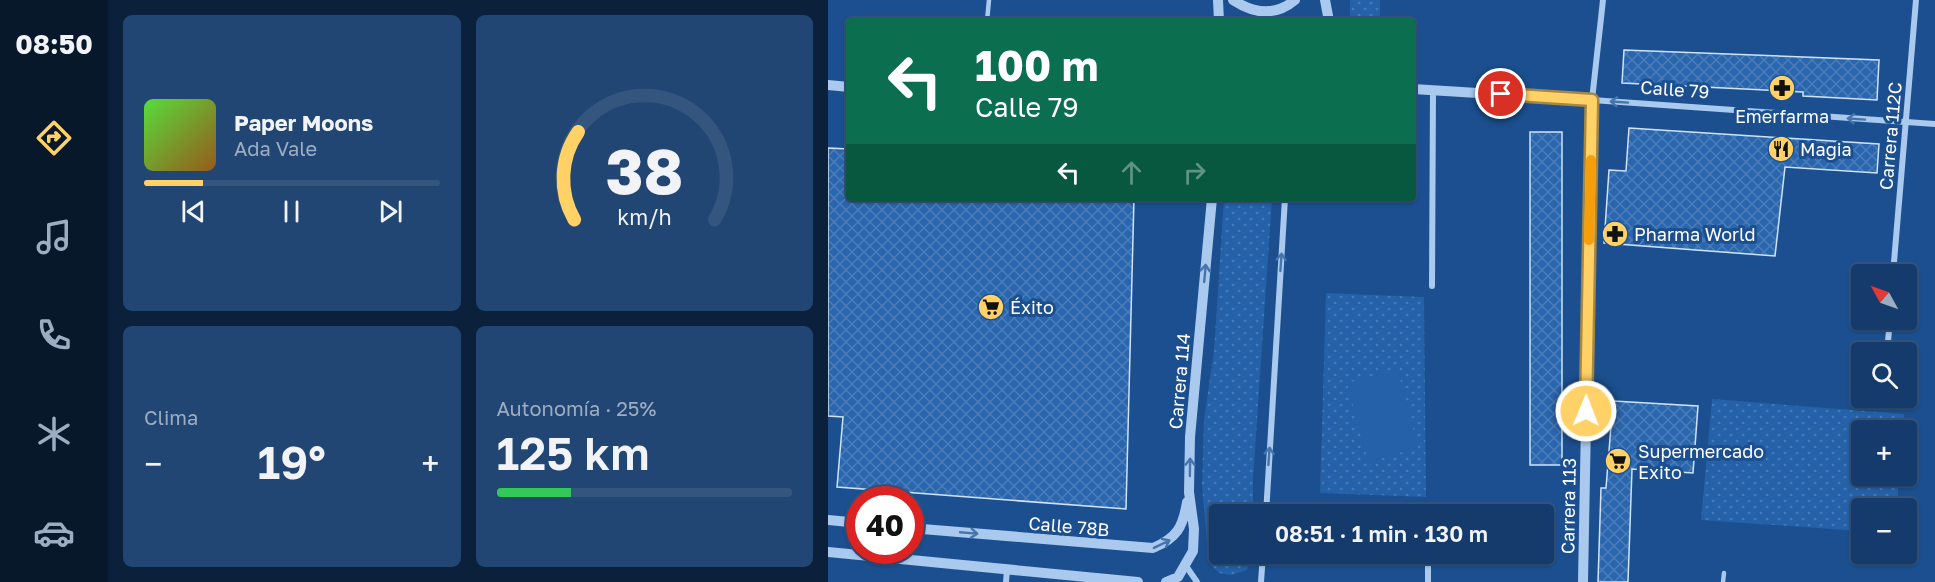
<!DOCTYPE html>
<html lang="es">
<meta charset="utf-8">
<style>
body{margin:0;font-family:"Golos Text",sans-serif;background:#214673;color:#f1f3f6;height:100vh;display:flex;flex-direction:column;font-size:22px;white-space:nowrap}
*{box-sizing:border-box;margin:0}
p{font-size:20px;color:#9dadc1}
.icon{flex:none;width:33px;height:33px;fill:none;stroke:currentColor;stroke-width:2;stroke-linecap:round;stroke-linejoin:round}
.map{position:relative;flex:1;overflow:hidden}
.details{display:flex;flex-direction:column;gap:15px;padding:15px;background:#0b203b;width:720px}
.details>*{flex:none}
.guide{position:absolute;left:18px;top:18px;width:570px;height:183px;border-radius:6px;box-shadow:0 2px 4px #0004,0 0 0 2px #33557e;background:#0b6e4f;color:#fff;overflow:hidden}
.needle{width:39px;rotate:310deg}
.controls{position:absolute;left:1023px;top:264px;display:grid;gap:12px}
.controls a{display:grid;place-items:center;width:66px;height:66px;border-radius:6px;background:#143b6b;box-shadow:0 2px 4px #0004,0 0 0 2px #33557e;font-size:30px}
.speed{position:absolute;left:18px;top:486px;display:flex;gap:12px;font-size:30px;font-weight:700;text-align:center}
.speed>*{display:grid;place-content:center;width:78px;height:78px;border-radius:50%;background:#143b6b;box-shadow:0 2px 4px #0004,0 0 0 2px #33557e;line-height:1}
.speed .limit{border:9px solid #d22;background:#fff;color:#111}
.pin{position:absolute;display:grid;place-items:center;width:51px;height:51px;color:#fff;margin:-26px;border:3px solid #fff;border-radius:50%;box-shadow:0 2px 6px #0007}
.me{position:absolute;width:66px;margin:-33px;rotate:1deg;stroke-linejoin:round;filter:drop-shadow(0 0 4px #0008)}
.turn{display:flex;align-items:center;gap:21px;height:126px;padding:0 30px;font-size:27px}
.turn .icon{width:78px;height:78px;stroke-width:2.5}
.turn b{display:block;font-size:42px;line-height:51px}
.lanes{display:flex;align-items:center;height:57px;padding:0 30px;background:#0003;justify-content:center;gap:30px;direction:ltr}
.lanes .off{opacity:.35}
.big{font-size:45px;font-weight:600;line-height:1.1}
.details .card{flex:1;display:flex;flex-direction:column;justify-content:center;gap:9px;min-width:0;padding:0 21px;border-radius:9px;background:#214673}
.details .dial{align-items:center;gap:0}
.dial svg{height:156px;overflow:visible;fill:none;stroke:#33557e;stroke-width:7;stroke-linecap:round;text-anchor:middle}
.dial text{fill:#f1f3f6;stroke:none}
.song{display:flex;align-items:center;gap:18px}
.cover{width:72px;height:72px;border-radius:9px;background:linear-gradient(135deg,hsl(110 70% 55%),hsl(30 70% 35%))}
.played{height:6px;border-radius:3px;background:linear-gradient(90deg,#ffd166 20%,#33557e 20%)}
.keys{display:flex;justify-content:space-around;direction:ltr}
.heat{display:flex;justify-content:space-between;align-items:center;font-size:33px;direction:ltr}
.charge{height:9px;border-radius:4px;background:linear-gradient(90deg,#34c759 25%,#33557e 0)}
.details .tiles{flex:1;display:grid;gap:15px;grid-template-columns:repeat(2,1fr)}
.trip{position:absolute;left:381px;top:504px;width:345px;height:60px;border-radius:6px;background:#143b6b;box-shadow:0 2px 4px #0004,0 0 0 2px #33557e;font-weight:600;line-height:60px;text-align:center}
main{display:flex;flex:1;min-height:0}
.tab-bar{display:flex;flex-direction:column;width:108px;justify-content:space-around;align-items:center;background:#08182b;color:#9dadc1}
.tab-bar .icon{width:42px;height:42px}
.tab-bar .current{color:#ffd166}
.tab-bar b{font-size:27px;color:#f1f3f6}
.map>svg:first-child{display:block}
.green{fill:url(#green-dots)}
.pitch{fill:#2461a8}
.building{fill:url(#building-cross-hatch);stroke:#cfe3fa;stroke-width:1.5}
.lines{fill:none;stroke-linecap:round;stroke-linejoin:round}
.service{stroke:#a9c9ee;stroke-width:4.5}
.minor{stroke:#a9c9ee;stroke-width:6}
.tertiary{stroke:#a9c9ee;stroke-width:10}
.oneway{stroke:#4674ac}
.route-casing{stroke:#a68842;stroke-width:15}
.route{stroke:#ffd166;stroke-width:10}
.slow{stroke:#f59e0b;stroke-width:10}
.labels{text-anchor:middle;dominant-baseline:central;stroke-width:6;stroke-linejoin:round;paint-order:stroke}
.street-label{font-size:18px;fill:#fff;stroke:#1b4f8f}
.poi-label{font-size:18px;fill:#fff;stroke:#1b4f8f;text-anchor:start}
</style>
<main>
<nav class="tab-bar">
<b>08:50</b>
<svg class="icon current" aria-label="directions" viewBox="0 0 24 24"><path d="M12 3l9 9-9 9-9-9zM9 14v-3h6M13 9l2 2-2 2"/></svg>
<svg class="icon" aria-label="music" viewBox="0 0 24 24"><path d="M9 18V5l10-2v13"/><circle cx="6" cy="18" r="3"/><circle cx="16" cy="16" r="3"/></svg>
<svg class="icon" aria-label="phone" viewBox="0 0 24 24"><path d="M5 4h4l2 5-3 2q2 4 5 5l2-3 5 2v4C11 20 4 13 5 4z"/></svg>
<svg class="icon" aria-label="climate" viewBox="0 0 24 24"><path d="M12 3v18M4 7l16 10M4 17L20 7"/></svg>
<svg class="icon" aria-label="car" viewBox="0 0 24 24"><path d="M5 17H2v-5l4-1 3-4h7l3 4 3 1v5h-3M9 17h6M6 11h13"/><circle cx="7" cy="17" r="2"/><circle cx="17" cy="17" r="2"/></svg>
</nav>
<section class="details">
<div class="tiles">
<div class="card">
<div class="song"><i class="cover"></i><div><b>Paper Moons</b><p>Ada Vale</p></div></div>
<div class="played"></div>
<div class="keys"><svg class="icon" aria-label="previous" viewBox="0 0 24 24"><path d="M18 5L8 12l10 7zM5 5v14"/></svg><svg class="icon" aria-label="pause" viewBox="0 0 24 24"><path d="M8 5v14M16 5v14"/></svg><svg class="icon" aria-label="next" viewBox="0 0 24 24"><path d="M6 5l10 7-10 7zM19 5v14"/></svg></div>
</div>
<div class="card dial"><svg viewBox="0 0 100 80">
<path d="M14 69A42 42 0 1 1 86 69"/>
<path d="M14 69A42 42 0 0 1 16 24" stroke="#ffd166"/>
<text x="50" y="56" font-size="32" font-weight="700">38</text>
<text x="50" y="72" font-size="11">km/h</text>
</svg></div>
<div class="card"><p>Clima</p>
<div class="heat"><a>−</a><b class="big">19°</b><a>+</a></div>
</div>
<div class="card"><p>Autonomía · 25%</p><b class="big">125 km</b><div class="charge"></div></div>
</div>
</section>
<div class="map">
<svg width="1107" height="582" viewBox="0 0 1107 582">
<defs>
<pattern id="green-dots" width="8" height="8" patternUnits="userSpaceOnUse" patternTransform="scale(1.5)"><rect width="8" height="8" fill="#2461a8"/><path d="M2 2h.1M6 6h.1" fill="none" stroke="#4579b5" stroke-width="1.8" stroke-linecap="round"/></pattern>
<pattern id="building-cross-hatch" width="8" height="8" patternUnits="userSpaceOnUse" patternTransform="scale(1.5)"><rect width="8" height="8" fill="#2a66ad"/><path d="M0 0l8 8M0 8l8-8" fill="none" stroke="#4a7db9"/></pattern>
</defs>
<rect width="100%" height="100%" fill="#1b4f8f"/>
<path class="green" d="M522,0H552V21H522Z
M396,198H444L425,480V514H392V554H424L419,570L403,575L391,573L381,563L374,486L376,420L386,351Z
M498,293L596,297L598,497L492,493Z
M884,399L1076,414L1075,430H1034V476H1071L1069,508H1034L1033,531L873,520Z"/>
<path class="pitch" d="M570,370L590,448L540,461L519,383Z"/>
<path class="building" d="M796,50L1051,60L1049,100L975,96V92L794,83Z
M801,128L1051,144L1049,173L957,167L947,256L776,243L781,170L798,171Z
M702,132H734V465H702Z
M0,148L21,149V198H306L298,509L9,487L15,417L0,416Z
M785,401L870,406L865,473L804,469L800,582H770L773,488H778Z"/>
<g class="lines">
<path class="service" d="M159,21L161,0
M895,582L896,573"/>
<path class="minor" d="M775,0L764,100L1107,124
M1065,274L1088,0
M604,286L605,90
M1059,352L1062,320
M438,514L457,198
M358,566L369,582
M178,582L179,570
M433,582L435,554
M600,582V554"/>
<path class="tertiary" d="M390,0L391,21
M405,0C425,13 447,17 467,0
M497,0L501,21
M0,85L21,87
M585,89L764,100L755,582
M0,520L32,523
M82,528L325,548C349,538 355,527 359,502
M0,552L310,582
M338,582L350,577L365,551L366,529L361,492L362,437L384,198"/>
</g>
<defs><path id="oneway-shaft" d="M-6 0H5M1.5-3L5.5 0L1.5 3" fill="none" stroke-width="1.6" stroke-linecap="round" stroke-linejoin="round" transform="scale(1.5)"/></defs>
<g class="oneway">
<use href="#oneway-shaft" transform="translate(791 102) rotate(-176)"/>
<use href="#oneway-shaft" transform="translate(1028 119) rotate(-176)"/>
<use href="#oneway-shaft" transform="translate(453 262) rotate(-86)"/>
<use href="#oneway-shaft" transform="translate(377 273) rotate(-85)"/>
<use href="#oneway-shaft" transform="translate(441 456) rotate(-86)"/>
<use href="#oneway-shaft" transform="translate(362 467) rotate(-89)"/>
<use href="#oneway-shaft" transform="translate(141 533) rotate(5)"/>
<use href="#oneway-shaft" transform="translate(334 544) rotate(-26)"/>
</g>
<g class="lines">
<g class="route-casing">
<path id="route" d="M673,94L764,100L758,411"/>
</g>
<use href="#route" class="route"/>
<path class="slow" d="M761,240L763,160"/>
</g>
<defs>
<g id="pharmacy-disc" transform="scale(1.35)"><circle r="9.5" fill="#ffd166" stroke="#1b4f8f"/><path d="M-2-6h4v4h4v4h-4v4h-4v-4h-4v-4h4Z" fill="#111"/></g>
<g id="restaurant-disc" transform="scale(1.35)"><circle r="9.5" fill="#ffd166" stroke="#1b4f8f"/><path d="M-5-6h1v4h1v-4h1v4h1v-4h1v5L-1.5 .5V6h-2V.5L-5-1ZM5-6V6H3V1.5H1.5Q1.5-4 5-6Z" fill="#111"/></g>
<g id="supermarket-disc" transform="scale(1.35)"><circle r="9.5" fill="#ffd166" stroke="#1b4f8f"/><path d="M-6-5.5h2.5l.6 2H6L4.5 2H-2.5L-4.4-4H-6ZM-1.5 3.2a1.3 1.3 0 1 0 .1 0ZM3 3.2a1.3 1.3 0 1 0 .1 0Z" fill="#111"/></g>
</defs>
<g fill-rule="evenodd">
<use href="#pharmacy-disc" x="954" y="88"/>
<use href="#restaurant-disc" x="953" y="149"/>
<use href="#pharmacy-disc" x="787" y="234"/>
<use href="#supermarket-disc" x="163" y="307"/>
<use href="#supermarket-disc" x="790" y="461"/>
</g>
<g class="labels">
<g class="street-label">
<text transform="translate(847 89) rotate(4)">Calle 79</text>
<text transform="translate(1062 136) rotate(-85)">Carrera 112C</text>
<text transform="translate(351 381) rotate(-85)">Carrera 114</text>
<text transform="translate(740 506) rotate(-89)">Carrera 113</text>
<text transform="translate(241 526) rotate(5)">Calle 78B</text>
</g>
<g class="poi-label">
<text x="954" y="116" text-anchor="middle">Emerfarma</text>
<text x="972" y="149">Magia</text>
<text x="806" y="234">Pharma World</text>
<text x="182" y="307">Éxito</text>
<text x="810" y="451">Supermercado<tspan x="810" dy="21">Exito</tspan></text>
</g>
</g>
</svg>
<div class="controls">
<a><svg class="needle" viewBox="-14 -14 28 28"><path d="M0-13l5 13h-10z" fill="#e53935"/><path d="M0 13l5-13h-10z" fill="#9dadc1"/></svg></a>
<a><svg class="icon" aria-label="search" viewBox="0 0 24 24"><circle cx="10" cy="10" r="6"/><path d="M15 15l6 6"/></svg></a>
<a>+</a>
<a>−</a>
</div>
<div class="speed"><div class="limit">40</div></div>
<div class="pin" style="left:673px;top:94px;background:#d93025"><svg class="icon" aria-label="arrive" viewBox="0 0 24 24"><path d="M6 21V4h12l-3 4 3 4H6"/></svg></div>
<svg class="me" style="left:758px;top:411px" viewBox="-20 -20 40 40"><circle r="17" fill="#ffd166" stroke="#fff" stroke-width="3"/><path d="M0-11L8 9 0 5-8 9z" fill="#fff"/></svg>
<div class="trip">08:51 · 1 min · 130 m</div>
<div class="guide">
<div class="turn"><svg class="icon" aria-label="left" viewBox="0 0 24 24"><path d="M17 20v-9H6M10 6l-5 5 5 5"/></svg><div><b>100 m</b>Calle 79</div></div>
<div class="lanes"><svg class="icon" aria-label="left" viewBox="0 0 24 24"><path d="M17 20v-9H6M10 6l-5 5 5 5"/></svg><svg class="icon off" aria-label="ahead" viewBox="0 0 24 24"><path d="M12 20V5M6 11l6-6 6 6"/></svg><svg class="icon off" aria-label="right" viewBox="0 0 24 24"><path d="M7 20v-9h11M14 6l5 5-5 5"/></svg></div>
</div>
</div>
</main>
